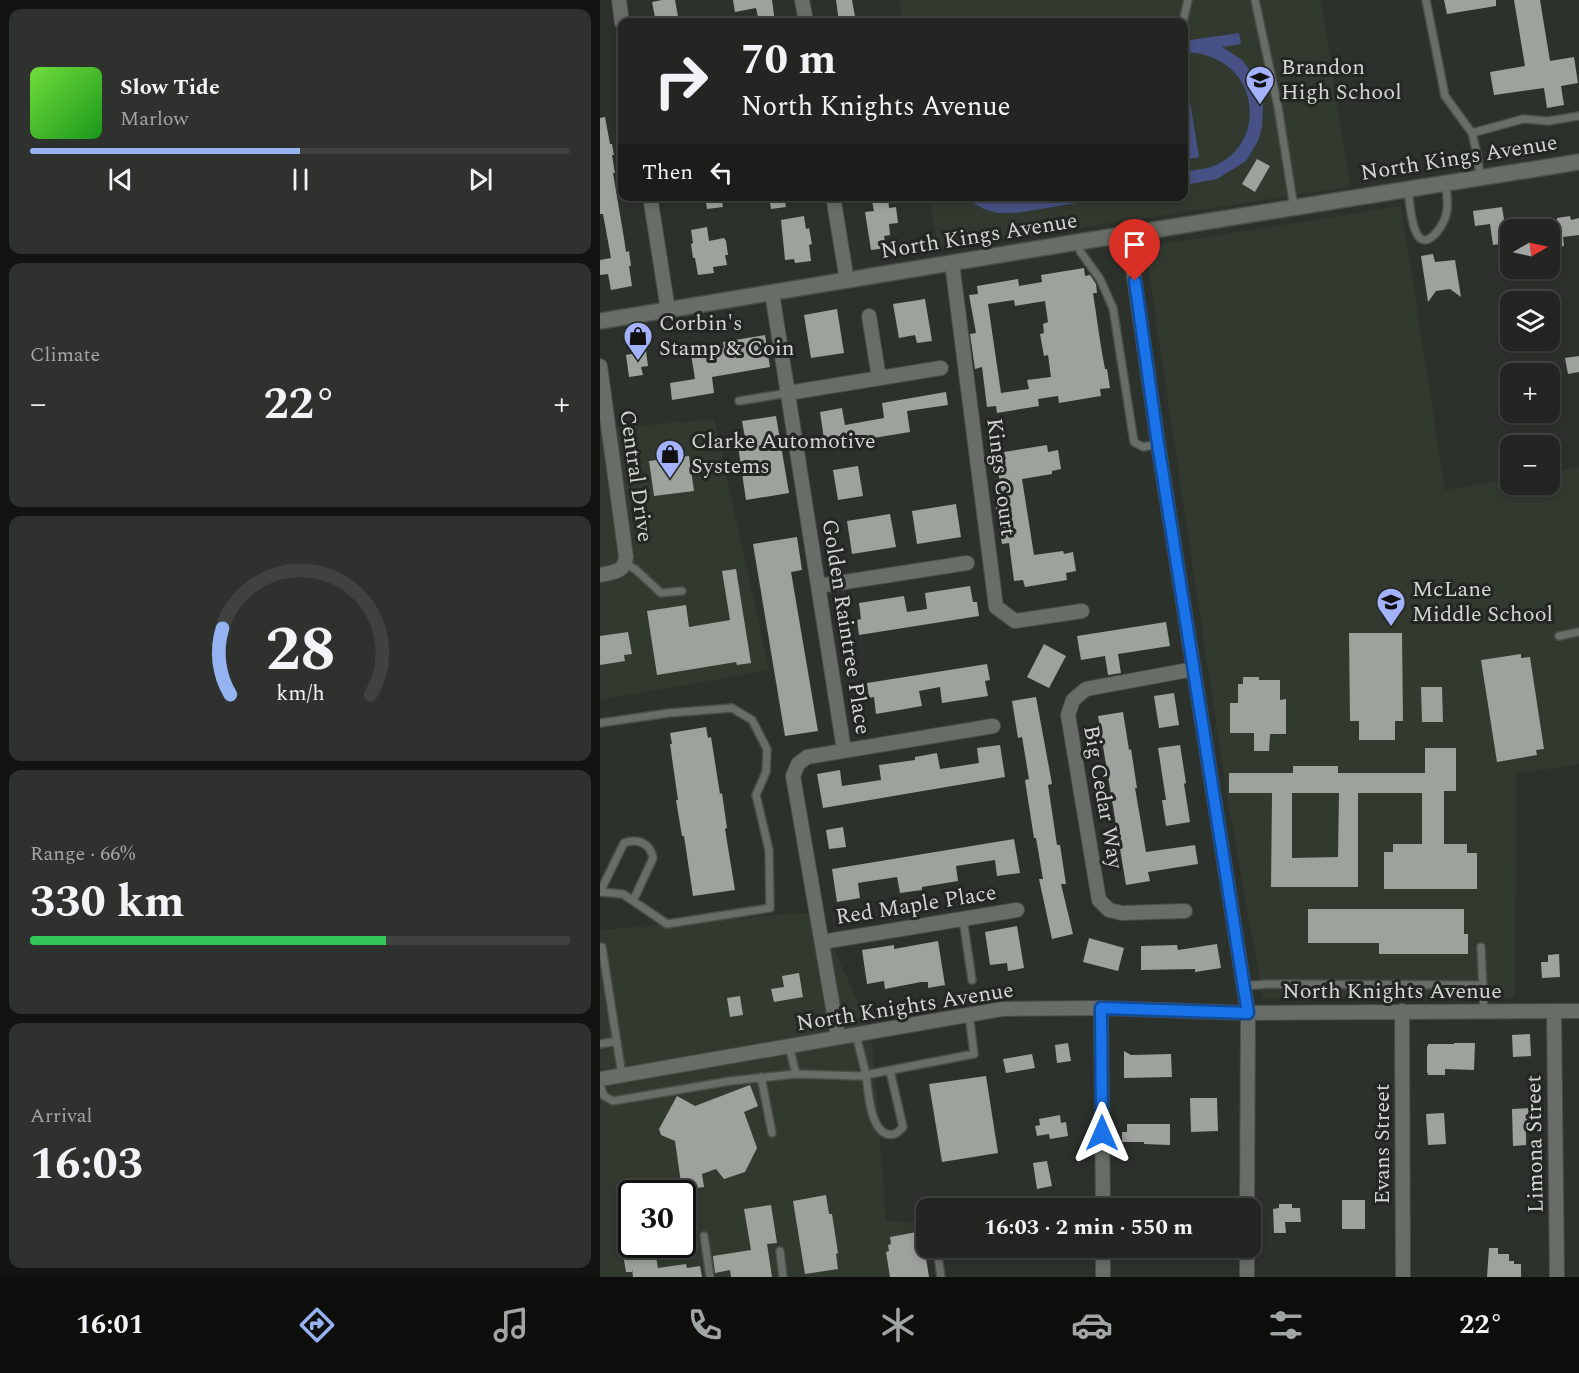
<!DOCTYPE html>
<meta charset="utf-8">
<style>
body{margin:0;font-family:Spectral,serif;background:#2e312e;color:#f1f3f6;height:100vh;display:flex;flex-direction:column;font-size:22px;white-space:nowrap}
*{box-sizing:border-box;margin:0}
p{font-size:20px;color:#a2a5a5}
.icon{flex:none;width:33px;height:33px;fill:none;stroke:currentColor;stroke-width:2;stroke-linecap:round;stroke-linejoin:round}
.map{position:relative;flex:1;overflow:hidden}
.details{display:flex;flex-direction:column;gap:9px;padding:9px;background:#131412;width:600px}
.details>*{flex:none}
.hud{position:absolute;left:18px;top:18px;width:570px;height:183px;border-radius:12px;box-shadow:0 3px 9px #0003,0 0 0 2px #3f423f;background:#222521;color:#f1f3f6;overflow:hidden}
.needle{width:39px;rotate:81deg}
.tools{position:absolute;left:900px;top:219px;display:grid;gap:12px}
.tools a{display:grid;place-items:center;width:60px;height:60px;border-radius:12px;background:#222521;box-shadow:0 3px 9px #0003,0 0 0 2px #3f423f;font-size:30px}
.speed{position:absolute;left:18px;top:1180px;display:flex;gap:12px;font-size:30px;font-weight:700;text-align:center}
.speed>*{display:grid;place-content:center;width:78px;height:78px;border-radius:50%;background:#222521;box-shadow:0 3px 9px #0003,0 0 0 2px #3f423f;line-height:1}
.speed .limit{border:3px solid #111;border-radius:9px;background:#fff;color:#111}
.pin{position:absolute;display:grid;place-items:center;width:51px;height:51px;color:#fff;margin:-62px -26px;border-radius:50% 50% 50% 0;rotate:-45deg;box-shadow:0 0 6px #0007}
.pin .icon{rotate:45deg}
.me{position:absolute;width:66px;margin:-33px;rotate:0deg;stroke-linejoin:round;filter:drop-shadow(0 0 4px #0008)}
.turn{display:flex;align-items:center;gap:21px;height:126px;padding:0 24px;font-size:27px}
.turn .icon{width:78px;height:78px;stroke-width:2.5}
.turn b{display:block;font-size:42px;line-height:51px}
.then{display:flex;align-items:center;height:57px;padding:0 24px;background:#0003;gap:12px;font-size:22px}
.big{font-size:45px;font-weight:700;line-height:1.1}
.details .widget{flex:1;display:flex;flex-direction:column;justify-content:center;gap:9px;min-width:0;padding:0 21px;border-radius:12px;background:#2e312e}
.details .dial{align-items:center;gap:0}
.dial svg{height:156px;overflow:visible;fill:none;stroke:#3f423f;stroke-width:7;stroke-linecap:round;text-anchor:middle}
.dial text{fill:#f1f3f6;stroke:none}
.song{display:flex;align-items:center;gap:18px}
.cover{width:72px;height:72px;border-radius:9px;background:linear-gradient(135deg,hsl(100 70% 55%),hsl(120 70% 35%))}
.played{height:6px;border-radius:3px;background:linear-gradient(90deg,#95b2f1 50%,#3f423f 50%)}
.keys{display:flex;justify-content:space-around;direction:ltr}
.heat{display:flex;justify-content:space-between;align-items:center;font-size:33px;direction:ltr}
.charge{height:9px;border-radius:4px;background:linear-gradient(90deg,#34c759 66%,#3f423f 0)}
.trip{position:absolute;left:316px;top:1198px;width:345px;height:60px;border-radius:12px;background:#222521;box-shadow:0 3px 9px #0003,0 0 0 2px #3f423f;font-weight:700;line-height:60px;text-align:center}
.dock{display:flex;height:96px;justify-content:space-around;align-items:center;background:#0e0f0d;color:#a2a5a5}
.dock .icon{width:42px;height:42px}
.dock .active{color:#95b2f1}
.dock b{font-size:27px;color:#f1f3f6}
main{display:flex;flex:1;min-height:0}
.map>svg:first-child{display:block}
.built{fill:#323a30;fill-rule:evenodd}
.grass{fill:#485185}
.building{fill:#9da29c;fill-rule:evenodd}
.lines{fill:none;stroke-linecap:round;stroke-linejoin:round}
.service-casing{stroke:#4a4e49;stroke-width:10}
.minor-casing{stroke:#4a4e49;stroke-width:16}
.tertiary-casing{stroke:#4a4e49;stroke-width:18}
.service{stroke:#686d67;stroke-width:7}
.minor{stroke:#686d67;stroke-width:14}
.tertiary{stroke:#686d67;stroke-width:15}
.route-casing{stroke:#114b97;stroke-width:15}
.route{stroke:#1a73e8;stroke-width:10}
.labels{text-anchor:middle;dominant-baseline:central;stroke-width:6;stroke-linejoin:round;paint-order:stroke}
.poi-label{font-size:22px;fill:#d3d6d3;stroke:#232722;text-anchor:start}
.street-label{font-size:22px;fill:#d3d6d3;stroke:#232722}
</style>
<main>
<section class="details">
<div class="widget">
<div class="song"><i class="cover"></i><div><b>Slow Tide</b><p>Marlow</p></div></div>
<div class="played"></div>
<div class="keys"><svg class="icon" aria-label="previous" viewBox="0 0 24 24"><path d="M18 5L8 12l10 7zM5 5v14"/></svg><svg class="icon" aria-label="pause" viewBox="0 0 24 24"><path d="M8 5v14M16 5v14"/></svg><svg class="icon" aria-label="next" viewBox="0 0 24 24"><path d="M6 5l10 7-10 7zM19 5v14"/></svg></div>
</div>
<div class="widget"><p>Climate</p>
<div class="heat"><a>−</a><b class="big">22°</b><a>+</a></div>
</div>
<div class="widget dial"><svg viewBox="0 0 100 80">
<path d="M14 69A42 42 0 1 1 86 69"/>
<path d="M14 69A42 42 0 0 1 10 35" stroke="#95b2f1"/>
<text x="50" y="56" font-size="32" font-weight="700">28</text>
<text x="50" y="72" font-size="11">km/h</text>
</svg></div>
<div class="widget"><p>Range · 66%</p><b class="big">330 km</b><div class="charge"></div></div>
<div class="widget"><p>Arrival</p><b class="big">16:03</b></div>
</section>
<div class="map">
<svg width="979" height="1277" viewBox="0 0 979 1277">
<rect width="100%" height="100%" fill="#2d312c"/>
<path class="built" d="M299,0H721L750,187L338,249L330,197L584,196V22H302Z
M801,206L845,490L910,479V484H950V472L979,467V764L916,774L915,998H663L628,802L545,247Z
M0,419L19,552L18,562L15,565L0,568Z
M114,419L169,670L0,700V581L23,575L31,568L33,556L16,428Z
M218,912L268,1026L0,1073V930Z
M272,1038L286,1221L327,1222V1277H0V1086ZM32,1194H82V1245H32Z"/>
<path class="grass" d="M639,33L641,44L622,47L642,60L653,75L661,91L663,107L662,127L658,141L646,161L617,179L584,185V172C596,170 609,169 620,163C664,139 658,74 611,57C601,53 594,52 584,53V41Z
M584,65L599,157L584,160Z
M438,197H513L416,213H398L384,209L362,197H386L404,201H413Z"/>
<path class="building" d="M62,0H75L79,22H56L52,2Z
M133,0H172L175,22H159L156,8L135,12Z
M236,0H252L256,22H239Z
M844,0H896V6L847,14Z
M914,0H940L950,61L974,57L978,83L961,86L964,105L947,108L944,88L894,95L890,72L925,66Z
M5,117L10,144H12L14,155H12L15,173H13L24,238L26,252L29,251L31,266H29L32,286L11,290L8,274L0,275V260L11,258L3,214H0V118Z
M657,159L670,166L655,192L642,184Z
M105,196H121L123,207L107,209Z
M169,196H184L186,207L171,209Z
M271,196H288L289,208L296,207L298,223L289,224L290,235L284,236L286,248L271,250L265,212L274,211Z
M902,207L908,243L893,245L890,224L875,226L873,211Z
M204,216L206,229L209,228L212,244L209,245L211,261L195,263L194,259L185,260L181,220Z
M970,216L971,220L979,218V235L963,237L964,246L954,248L950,222L957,221V218Z
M107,227L109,241L124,238L126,241L128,255H125L127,265L113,267L114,273L98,275L95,258H93L91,244L93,243L91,230Z
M833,254L835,262L855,260L861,297L850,289L836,291L828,302L821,256Z
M484,268L485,276L490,275L496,284L497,293H493L501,347L505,369H507L510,388L500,389L501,396L459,403L458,396L438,399L439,406L397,413L396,406L387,407L382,367L375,369L370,334L376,333L369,295L378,294L377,286L418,279L419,286L442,282L441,275ZM414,300L415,306L445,301L448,322L443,324L444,333L440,334L444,356L448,355L451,377L427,380L429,389L401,393L388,304Z
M325,299L332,341L317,343L315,335L299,338L293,304Z
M237,309L244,353L211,358L204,315Z
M165,335L170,367L112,377L114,393L72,400L70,383L95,379L91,354L124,348L123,342Z
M46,351L48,366L41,367L43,375L29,377L26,355Z
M979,356V372L968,374L965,358Z
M346,392L348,405L307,411L310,432L225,446L220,412L242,408L245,425L284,418L282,403Z
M176,416L189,493L146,500L137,439L145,438L142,421Z
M447,445L448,452L458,450L461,469L452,471V474L422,479L434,555L463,551L464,554L473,552L476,571L466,573L467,580L425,587L423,580L414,581L409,543L402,544L395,501L403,500L396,460L406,459L404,452Z
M89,456L94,491L54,496L49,461Z
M258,466L263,496L238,500L233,470Z
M356,504L361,537L317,544L312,511Z
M290,514L296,547L252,554L247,521Z
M197,537L202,570L191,572L218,731L185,736L153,544Z
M136,569L151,663L137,665L136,662L57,675L47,611L86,605L89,627L130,620L122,571Z
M370,586L373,602H377L379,616L259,635L257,620L261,619L259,603L304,596L307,612L327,609L325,593Z
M566,622L570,646L518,654L521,673L508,675L505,656L481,660L477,636Z
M28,632L32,654L24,655L25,661L0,665V636Z
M749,633H802L803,721H795V740H759V721H750Z
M444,644L466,656L449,688L427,677Z
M921,654V658L930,657L944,749L936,750L937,755L897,762L881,660Z
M387,664L390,680L385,681L388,696L342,703L340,687L319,691L322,706L276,714L274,697L269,698L267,683Z
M643,677H659V680H680V700L686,699V734H670L669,751H654V733H630V703H638V684H643Z
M821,687H842L843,722H822Z
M574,693L579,725L559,728L554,696Z
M436,697L452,784L448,785L457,845H460L466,884H461L473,934L452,939L439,879H443L436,838H434L428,800L425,780L429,779L422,737L418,738L412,701Z
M523,712L529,750L531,749L537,788H535L546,852L595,845L598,864L548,872L550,881L526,885L498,716Z
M106,727L108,738L111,737L120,794L122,793L127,828L125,829L135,890L93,896L84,836H82L76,800H78L70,744H72L70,733Z
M400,745L405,777L223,808L217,774L240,770L242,786L281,780L279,765L315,760V757L337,753L340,769L379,763L377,748Z
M580,745L586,783L584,784L590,822L566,826L562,800H566L558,748Z
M825,748H856V791H844V844H867V853H877V889H784V852H793V844H822V793H758V887H671L672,793H629V773H693V766H738V773H825ZM692,793H739L738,857L692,858Z
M243,827L246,847L229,849L226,830Z
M414,839L420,873L397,876L395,860L356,866L358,881L322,887V890L300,893L297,877L258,883L260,898L237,902L232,869Z
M708,909H864V934H868V954H779V943H708Z
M417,926L424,968L408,971L407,963L390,965L385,932Z
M489,938L524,948L518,971L483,962Z
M338,941L345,985L328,988V982H321L285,989L284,981L267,984L262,950L294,945V949Z
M617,944L621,968L595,972V969L541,970V946L577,945L578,950Z
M959,954L960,977L942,978L941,962H948V955Z
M199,973L203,997L174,1002L171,989L184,987L182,976Z
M140,996L143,1015L130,1017L127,998Z
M930,1034L931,1056L913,1057L912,1035Z
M468,1043L471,1061L457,1063L455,1045Z
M854,1043H875L874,1070L845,1069V1075H828V1073H827V1046H828V1044H854Z
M524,1051L531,1055L571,1054L572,1077L524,1078Z
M432,1054L435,1068L406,1073L403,1059Z
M386,1076L398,1153L342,1162L329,1084Z
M150,1085L158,1106L144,1112L157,1148L145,1172L124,1179L116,1169L102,1174L104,1187L82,1190L75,1141L61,1135L59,1129L77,1096L95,1106Z
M590,1098H617L618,1131L591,1132Z
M930,1108L931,1130H926V1145L913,1146L912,1109Z
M844,1113L846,1144L828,1145L826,1114Z
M460,1115L461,1123L466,1122L468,1136L450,1139L449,1134L437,1136L435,1126L440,1125L439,1119Z
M527,1124H570V1145L544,1144V1142H522V1132H527Z
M447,1161L452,1186L437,1189L433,1163Z
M226,1195L229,1214H232L238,1253L236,1254L238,1269L205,1274L193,1201Z
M742,1200H765V1229H742Z
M679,1204H692V1208H700L701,1222H685L686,1233H674L673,1209L679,1208Z
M171,1205L177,1243L167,1244L172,1277H131L130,1270L115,1273L113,1256L151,1250L144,1209Z
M32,1223V1245H54L58,1268L86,1264L87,1268L100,1266L102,1277H33L32,1268V1272H26L18,1224Z
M317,1232L319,1244H321L322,1246L324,1245L329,1277H290L286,1252L289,1251L288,1245L291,1244L290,1237Z
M889,1248H898V1254H909V1261H914V1264H921V1277H887Z"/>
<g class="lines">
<g class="service-casing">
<path id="service" d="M655,0L678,107L694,208
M826,0L845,96L872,133
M583,22L588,0
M880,177L877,154L872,133L923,119L948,121L979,116
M808,190C810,203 810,219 816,232C825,253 843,227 846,215C849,205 847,193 845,182
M478,242L480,251L500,279L513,308L534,442L543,447L558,444
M139,401L188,393
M25,564L35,569L61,593L82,591
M959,636L979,632
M0,723L69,713L132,708L152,720L167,749L166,772L156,795L169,850L170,908L67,924L23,894L0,892
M0,892L24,843C38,838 50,843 53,858L33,901
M363,919L372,980
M2,947L22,1075
M881,947L884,1011
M643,986L668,984L883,985
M256,1034C259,1048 263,1062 266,1075C268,1090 270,1129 287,1134C295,1136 298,1132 303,1127L290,1071
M0,1044L17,1041
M189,1046L196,1074L260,1076L374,1054L369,1015
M161,1077L172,1133
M0,1085L4,1096L13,1101L130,1081L196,1074
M104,1236L110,1277
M337,1248L341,1277
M180,1251L183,1277"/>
</g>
<g class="minor-casing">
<path id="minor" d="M19,0L22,23
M202,0L206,22
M50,196L68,310
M233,196L247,281
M528,234L558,444L648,1013L647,1209
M352,263L396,607L415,621L482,611
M172,293L244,750
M269,316L279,378
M0,366L26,557C25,572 13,572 0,575
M188,393L341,368
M219,586L367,563
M585,911L522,913L509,910L499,900L468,715L473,700L486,689L594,669
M222,942L417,910
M501,1008L503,1209
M802,1011L803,1277
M954,1011L957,1277
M238,1037L193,776L198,764L207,757L393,726
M0,1079L402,1009L501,1008L648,1013L979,1011
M503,1248V1277
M647,1277V1248"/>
</g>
<g class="tertiary-casing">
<path id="tertiary" d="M0,321L478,242L979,162"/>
</g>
<use href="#service" class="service"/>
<use href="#minor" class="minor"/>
<use href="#tertiary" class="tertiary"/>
</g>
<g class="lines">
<g class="route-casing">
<path id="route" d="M502,1133L501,1008L648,1013L558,444L535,281"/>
</g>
<use href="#route" class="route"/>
</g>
<defs>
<g id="school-pin" transform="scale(1.5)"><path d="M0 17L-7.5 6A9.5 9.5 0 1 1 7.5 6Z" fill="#a4b2fc" stroke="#232722"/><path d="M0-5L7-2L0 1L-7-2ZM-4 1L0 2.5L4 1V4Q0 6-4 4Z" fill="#111"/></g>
<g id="shop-pin" transform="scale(1.5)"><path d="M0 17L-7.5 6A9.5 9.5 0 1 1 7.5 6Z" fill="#a4b2fc" stroke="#232722"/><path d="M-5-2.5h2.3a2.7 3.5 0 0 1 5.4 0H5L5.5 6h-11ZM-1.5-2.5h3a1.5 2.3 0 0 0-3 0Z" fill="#111"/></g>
</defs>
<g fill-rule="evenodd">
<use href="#school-pin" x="660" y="80"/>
<use href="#shop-pin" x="38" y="336"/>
<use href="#shop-pin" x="70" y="454"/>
<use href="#school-pin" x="791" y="602"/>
</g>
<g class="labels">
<g class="poi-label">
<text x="681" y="67">Brandon<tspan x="681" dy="25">High School</tspan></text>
<text x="59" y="323">Corbin's<tspan x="59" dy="25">Stamp &amp; Coin</tspan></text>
<text x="91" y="441">Clarke Automotive<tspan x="91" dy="25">Systems</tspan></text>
<text x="812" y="589">McLane<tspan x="812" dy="25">Middle School</tspan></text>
</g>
<g class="street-label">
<text transform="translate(859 158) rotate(-9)">North Kings Avenue</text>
<text transform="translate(379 236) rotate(-9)">North Kings Avenue</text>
<text transform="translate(36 476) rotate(82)">Central Drive</text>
<text transform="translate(401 477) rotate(83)">Kings Court</text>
<text transform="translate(246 627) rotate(81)">Golden Raintree Place</text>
<text transform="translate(503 797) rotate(80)">Big Cedar Way</text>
<text transform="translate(316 905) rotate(-9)">Red Maple Place</text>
<text x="792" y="991">North Knights Avenue</text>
<text transform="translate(305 1007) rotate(-9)">North Knights Avenue</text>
<text transform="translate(782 1144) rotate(-90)">Evans Street</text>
<text transform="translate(935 1144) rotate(-91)">Limona Street</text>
</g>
</g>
</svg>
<div class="tools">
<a><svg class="needle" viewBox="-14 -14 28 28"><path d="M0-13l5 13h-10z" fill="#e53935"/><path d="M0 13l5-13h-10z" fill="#a2a5a5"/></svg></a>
<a><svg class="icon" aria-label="layers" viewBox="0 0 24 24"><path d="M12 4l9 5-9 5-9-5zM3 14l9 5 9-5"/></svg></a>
<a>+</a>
<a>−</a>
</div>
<div class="speed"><div class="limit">30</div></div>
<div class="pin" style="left:535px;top:281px;background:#d93025"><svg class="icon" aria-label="arrive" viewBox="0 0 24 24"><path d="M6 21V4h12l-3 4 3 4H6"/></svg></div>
<svg class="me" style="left:502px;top:1133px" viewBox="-20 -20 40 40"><path d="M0-17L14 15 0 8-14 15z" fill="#1a73e8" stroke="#fff" stroke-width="4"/></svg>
<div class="trip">16:03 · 2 min · 550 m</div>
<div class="hud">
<div class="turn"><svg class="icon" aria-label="right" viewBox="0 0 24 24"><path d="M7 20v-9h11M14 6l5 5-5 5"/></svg><div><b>70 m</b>North Knights Avenue</div></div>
<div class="then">Then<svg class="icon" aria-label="left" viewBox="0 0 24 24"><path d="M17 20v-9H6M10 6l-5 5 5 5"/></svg></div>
</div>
</div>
</main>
<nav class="dock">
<b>16:01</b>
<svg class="icon active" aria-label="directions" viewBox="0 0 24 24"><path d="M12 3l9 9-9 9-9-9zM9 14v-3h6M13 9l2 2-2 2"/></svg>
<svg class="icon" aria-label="music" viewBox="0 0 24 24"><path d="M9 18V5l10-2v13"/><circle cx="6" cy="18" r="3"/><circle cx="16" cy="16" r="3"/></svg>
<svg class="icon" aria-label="phone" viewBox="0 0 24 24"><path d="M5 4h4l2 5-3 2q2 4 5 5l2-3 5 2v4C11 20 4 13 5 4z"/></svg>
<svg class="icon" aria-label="climate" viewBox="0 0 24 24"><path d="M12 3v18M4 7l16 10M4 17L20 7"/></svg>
<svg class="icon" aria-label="car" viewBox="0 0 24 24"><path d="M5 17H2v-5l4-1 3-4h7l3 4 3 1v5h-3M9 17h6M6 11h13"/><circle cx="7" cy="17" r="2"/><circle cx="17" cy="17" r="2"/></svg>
<svg class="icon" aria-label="filters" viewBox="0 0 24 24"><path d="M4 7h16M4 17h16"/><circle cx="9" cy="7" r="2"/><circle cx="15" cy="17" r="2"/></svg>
<b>22°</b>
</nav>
